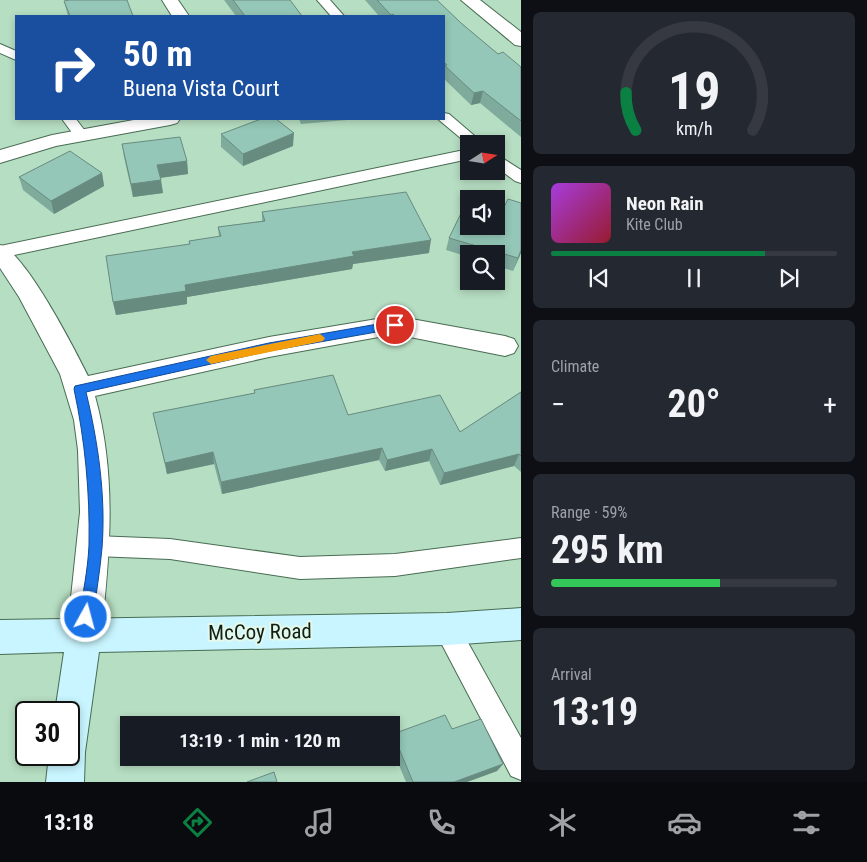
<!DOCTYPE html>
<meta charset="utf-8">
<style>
body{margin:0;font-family:"Roboto Condensed",sans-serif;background:#242831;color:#f1f3f6;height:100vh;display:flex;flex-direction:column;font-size:19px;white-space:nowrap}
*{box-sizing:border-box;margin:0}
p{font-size:16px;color:#9ea1a6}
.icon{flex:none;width:28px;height:28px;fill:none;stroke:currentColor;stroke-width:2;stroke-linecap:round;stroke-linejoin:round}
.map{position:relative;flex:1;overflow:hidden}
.details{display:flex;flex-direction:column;gap:12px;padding:12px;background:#0d0f14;width:346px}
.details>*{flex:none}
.hud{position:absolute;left:15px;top:15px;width:430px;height:105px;border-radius:0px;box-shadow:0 2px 8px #0003;background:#1a4fa0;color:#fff;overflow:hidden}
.needle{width:32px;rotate:78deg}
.tools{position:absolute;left:460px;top:135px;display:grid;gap:10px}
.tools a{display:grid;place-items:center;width:45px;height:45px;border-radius:0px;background:#171b24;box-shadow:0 2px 8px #0003;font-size:25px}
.speed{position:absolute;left:15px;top:701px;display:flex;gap:10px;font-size:25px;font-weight:700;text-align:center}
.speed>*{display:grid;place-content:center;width:65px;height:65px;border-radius:50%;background:#171b24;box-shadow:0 2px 8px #0003;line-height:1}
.speed .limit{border:2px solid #111;border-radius:8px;background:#fff;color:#111}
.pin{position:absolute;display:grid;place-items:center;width:42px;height:42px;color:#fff;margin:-21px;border:2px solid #fff;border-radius:50%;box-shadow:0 1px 5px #0007}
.me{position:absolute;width:55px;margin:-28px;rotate:7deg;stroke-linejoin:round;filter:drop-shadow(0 0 4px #0008)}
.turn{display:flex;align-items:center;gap:18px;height:105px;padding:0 25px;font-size:22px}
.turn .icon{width:65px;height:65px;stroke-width:2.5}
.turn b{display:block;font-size:35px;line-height:42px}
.big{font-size:38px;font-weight:700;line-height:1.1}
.details .widget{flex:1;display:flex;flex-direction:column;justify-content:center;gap:8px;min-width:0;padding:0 18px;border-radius:8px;background:#242831}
.details .dial{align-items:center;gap:0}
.dial svg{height:130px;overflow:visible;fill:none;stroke:#363941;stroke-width:7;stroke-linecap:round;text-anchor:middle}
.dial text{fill:#f1f3f6;stroke:none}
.song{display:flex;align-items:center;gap:15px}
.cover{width:60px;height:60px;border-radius:8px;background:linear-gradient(135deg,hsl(280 70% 55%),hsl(350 70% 35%))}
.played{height:5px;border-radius:2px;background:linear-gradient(90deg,#0b8043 75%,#363941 75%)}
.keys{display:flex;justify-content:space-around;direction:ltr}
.heat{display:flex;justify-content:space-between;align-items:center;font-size:28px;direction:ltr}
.charge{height:8px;border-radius:4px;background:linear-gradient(90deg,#34c759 59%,#363941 0)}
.trip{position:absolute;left:120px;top:716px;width:280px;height:50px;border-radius:0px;background:#171b24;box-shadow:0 2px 8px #0003;font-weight:700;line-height:50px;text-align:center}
.tabs{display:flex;height:80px;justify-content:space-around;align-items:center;background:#090b0e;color:#9ea1a6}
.tabs .icon{width:35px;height:35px}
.tabs .selected{color:#0b8043}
.tabs b{font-size:22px;color:#f1f3f6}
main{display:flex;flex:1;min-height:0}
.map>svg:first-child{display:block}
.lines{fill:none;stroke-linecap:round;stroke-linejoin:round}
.lane-casing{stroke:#486c53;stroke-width:2}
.street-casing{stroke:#486c53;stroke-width:2}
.secondary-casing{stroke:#486c53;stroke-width:2}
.lane{fill:#fff;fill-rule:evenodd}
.street{fill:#fff;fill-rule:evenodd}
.secondary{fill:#c8f5ff;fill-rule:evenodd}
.wall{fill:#7fab9d}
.shaded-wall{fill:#688b80}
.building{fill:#94c7b7;stroke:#688b80}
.route{fill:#1a73e8;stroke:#114b97}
.slow{fill:#f59e0b}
.labels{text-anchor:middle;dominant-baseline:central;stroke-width:4;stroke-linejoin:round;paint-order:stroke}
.near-street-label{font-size:21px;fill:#112016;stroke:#e5f9eb}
</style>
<main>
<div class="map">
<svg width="521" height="782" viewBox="0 0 521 782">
<rect width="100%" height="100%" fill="#b6dec2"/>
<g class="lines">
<g class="lane-casing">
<path id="lane" d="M317,0H330L344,16H331Z
M0,44L16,51V60L0,53Z
M444,113L449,114L484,144L469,145L439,120L444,119Z
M62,119H76L88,135L86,138H76Z
M469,149V159L0,258V246Z
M496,154L521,170V183L515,181L496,167Z
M95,536L170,539L300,557L395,554L521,538V558L395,576L300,579L170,559L95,556L87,553L83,546L87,539Z
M447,617L456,621L521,738V780L511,776L438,637L435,629L438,621Z"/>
</g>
<g class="street-casing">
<path id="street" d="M162,0H178L189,16H172Z
M461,0H480L521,32V46L515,45Z
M139,119H180L177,123L170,125L56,146L0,163V150L52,135Z
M0,245C25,252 75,350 88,376L269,337L395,316L505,336L514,339L518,346L514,353L505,356L395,334L269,357L95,396C117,475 110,554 101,635L96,647L84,652L72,647L67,635L80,512L78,450L74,420L60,374L19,297L0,268Z"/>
</g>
<g class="secondary-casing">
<path id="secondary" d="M521,608V640L447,645L99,652L85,752L84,782H46L49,755H69V712H55L64,652L0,654V620L447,613Z"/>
</g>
<use href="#lane" class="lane"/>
<use href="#street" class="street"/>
<use href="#secondary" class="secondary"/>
</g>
<path class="wall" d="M66,0H127L133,16H68L64,1H67Z
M224,0H290L302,16H236Z
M365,0H437L461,23L498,54L521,67V137L480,103L471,105L444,79V16H379Z
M299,119H347V120L301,124Z
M221,134L293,146L243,166L221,147Z
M122,144L187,161L188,174L160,178L163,193L133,197L124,157Z
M102,173L104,186L54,214L23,190L19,177Z
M521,203V253L513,271L496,266V254H469V257L446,250L449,238L501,213Z
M262,212L429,253L353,264L352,269L187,297V304L116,315L113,302L189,244V241L219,237L218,227L262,221Z
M254,390L348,415L460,432L521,392V472L514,466L440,485L429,461L385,471L379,460L222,494L214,464L167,474L153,413L254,393Z
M393,734L503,764L497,771L467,782H406L391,746V737Z"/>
<path class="shaded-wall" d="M483,91L480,103L471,105L474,93Z
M294,133L293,146L243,166V154Z
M187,161L188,174L159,178L157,165Z
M102,173L104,186L54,214L51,201Z
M161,180L163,193L133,197L131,184Z
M431,240L429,253L353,264L352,269L187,297V304L116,315L113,302L185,285L352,252Z
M521,250V253L513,271L518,258Z
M382,448L379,460L222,494L221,482Z
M432,449L429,461L385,471L387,460Z
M213,452L214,464L167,474L165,463Z
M519,454L514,466L440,485L444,473Z
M503,764L497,771L467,782H454Z"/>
<path class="building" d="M69,0H127L133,16H70L64,1Z
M233,0H290L302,16H245Z
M377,0H437L461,23L498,54L503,52L521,67V121L483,91L474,93L445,66L447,65L444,62V16H395L393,14L391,15Z
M261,119H276L294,133L243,154L221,134Z
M180,137L187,161L157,165L161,180L131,184L122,144Z
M70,151L102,173L51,201L19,177Z
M406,192L431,240L352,252L354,256L185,285L186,291L113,302L106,256L190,244L189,241L221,236L218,227L265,221L262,212Z
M508,199L521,203V250L518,258L449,238L466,203L469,204V226H496V212L501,213Z
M333,375L348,415L440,395L460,432L521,392V456L519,454L444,473L432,449L387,460L382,448L221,482L213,452L165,463L153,413L255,393L254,390Z
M445,715L452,729L481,719L503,764L454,782H413L393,734Z
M274,772L277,782H247Z"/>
<path class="route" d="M395,321L400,325L399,328L269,351L86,392C98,442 106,496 102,548C100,571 96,594 93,617L91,622L86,624L81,622L79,617C83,593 88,569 89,545C90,492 85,441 74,389L75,386L269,343Z"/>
<path class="slow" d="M320,334L325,338L323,341L211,364L206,360L211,356Z"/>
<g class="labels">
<g class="near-street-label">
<text transform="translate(260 632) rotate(-1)">McCoy Road</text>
</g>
</g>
</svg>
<div class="tools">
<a><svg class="needle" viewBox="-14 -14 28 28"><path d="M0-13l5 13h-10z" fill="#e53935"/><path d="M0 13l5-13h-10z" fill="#9ea1a6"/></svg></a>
<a><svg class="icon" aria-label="sound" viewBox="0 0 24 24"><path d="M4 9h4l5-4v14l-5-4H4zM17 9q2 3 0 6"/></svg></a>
<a><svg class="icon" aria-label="search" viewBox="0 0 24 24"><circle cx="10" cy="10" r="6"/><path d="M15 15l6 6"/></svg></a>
</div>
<div class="speed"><div class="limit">30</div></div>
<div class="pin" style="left:395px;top:325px;background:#d93025"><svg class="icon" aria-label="arrive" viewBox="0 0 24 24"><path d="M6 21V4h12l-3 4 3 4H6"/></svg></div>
<svg class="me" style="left:86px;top:617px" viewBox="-20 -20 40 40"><circle r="17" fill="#1a73e8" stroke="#fff" stroke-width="3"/><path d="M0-11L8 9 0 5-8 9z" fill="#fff"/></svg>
<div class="trip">13:19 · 1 min · 120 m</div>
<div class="hud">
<div class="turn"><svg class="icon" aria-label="right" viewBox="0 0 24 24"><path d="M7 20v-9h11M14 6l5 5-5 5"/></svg><div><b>50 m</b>Buena Vista Court</div></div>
</div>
</div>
<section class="details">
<div class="widget dial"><svg viewBox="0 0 100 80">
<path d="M14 69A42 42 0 1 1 86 69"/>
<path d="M14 69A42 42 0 0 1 8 46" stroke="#0b8043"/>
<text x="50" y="56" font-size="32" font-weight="700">19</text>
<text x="50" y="72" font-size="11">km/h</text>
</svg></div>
<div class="widget">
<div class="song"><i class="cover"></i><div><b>Neon Rain</b><p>Kite Club</p></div></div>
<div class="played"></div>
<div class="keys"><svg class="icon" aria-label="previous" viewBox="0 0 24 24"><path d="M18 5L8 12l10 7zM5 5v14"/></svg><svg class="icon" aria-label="pause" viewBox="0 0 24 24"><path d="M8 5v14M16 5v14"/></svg><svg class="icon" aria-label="next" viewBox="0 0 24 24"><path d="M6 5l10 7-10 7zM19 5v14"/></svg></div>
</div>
<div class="widget"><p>Climate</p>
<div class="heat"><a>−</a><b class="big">20°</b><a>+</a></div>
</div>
<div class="widget"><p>Range · 59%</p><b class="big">295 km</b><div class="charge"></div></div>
<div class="widget"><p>Arrival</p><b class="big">13:19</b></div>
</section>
</main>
<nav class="tabs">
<b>13:18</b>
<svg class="icon selected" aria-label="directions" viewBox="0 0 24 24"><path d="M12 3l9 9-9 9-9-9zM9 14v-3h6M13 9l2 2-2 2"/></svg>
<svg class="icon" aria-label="music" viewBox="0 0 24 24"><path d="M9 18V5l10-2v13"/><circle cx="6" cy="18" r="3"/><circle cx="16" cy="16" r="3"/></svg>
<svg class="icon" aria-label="phone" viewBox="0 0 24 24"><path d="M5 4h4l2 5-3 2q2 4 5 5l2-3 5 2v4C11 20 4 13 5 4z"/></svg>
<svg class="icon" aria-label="climate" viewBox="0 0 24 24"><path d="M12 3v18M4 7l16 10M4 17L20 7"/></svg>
<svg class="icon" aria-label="car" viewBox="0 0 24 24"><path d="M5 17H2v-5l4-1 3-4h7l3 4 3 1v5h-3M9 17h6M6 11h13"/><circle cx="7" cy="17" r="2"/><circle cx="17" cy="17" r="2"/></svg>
<svg class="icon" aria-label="filters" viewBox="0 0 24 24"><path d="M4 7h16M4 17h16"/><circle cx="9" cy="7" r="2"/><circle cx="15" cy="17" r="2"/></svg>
</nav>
